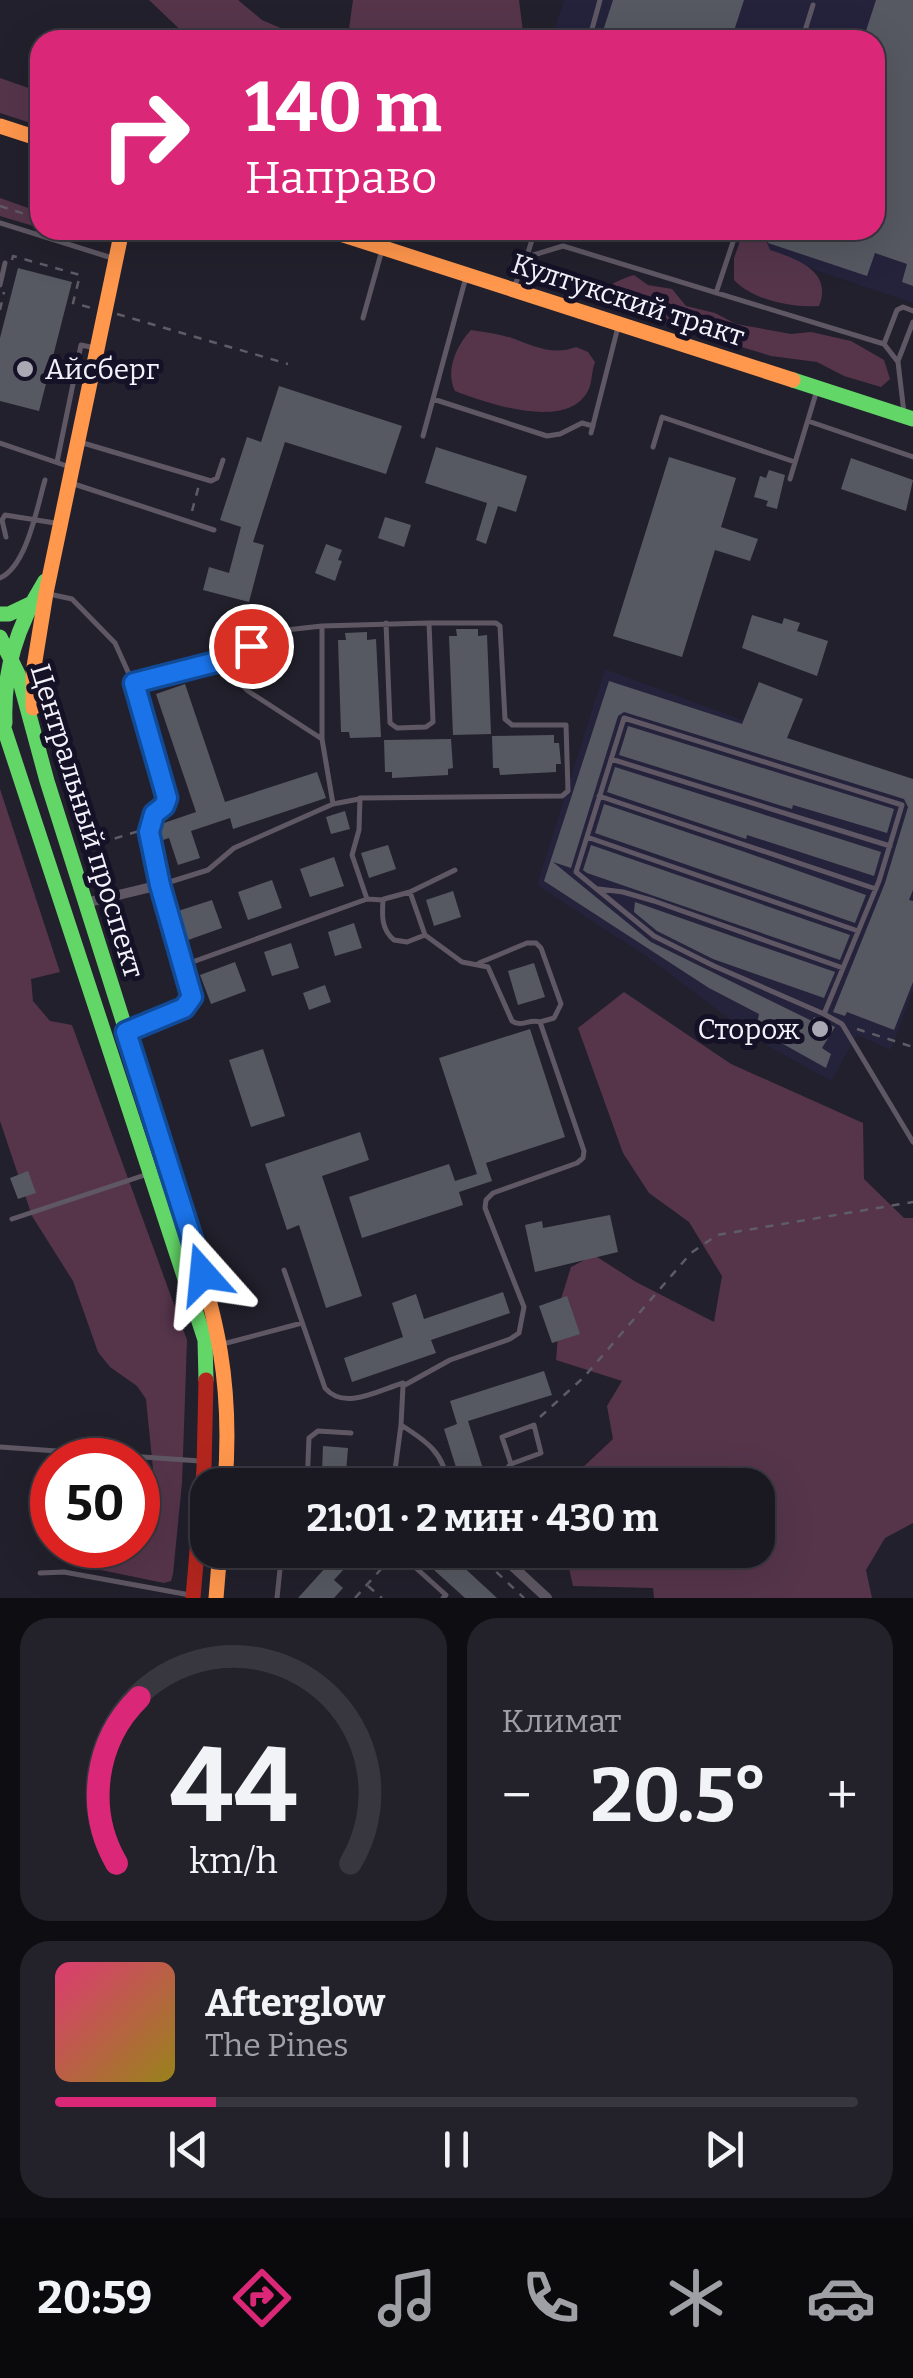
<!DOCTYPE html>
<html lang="ru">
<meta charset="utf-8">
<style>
body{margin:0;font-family:Bitter,serif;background:#23212a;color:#f1f3f6;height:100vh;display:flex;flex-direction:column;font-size:38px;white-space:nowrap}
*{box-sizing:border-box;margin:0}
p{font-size:32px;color:#9fa0a5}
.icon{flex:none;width:55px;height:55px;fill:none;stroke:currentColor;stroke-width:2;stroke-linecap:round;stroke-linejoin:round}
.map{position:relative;height:1598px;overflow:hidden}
.drawer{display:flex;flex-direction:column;gap:20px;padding:20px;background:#0e0d12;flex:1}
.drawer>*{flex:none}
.hud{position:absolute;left:30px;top:30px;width:855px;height:210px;border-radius:30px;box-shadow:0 10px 40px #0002,0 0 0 2px #38373f;background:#db2777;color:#fff;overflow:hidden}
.speed{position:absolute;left:30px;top:1438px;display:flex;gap:20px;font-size:50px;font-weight:700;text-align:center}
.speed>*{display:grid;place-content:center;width:130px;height:130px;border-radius:50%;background:#1a1821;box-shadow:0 10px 40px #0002,0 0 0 2px #38373f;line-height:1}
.speed .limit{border:15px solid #d22;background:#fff;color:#111}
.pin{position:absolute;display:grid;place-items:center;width:85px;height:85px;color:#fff;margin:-42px;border:5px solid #fff;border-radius:50%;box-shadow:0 2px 10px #0007}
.me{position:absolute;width:110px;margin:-55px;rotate:342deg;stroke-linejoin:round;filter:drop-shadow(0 0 8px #0008)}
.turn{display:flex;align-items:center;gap:35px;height:210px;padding:0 50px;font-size:45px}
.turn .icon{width:130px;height:130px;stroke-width:2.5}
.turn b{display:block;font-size:70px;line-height:85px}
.big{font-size:75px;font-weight:700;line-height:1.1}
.drawer .tile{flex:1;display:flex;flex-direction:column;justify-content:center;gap:15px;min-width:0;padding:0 35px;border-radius:30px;background:#23212a}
.drawer .dial{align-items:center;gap:0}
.dial svg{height:260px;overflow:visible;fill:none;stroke:#38373f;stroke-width:7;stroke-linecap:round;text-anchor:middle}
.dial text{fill:#f1f3f6;stroke:none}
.song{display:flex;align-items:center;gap:30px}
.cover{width:120px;height:120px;border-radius:15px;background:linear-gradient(135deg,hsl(340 70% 55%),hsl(50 70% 35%))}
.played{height:10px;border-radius:5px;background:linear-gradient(90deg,#db2777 20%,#38373f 20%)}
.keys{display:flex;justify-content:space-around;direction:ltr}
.heat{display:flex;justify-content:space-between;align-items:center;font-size:55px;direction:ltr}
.drawer .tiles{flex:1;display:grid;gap:20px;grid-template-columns:1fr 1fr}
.tile:last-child{grid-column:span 2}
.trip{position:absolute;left:190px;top:1468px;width:585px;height:100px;border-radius:30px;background:#1a1821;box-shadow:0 10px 40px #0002,0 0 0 2px #38373f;font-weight:700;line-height:100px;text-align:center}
.tabs{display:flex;height:160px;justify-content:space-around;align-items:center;background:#0a0a0d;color:#9fa0a5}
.tabs .icon{width:70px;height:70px}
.tabs .active{color:#db2777}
.tabs b{font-size:45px;color:#f1f3f6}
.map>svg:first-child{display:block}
.built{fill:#25223c}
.forest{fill:#56354b}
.building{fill:#575962}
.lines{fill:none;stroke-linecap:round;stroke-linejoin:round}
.path{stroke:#5f5c66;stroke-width:2.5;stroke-dasharray:8 8;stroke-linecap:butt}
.lane{stroke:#5f5864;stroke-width:5}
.street{stroke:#5f5864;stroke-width:10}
.fast{stroke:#63d668;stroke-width:15}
.slow{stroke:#ff974d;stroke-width:15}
.jam{stroke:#b3261e;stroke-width:15}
.route-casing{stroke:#114b97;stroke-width:25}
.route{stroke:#1a73e8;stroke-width:18}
.poi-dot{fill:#aaa9b3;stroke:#151227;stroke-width:4}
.labels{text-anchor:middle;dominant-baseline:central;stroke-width:10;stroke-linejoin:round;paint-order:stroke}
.street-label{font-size:28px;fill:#f4f3fc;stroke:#151227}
.poi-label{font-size:28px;fill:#f4f3fc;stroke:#151227;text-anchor:start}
</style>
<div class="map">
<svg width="913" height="1598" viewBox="0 0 913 1598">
<rect width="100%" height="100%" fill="#22202c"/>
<path class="built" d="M564,0H913V303L697,230H875V40H551Z
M605,669L913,784V990L891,1050L857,1035L831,1081L757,1040L646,956L537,885Z"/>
<path class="forest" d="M149,0H238L262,20L292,33L300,40H191Z
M353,0H519L524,40H354L348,36Z
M0,78L40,92V126L0,113Z
M0,198L34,210L40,203V228L0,216Z
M744,230C761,230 764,234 770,250C797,259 833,271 819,306C791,308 753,300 734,280V258Z
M634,275L648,285L672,289L686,306L715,313L736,324L791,334L811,332L851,341L884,360L890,379L881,387L844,376L817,362L771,356L597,303L591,298C597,290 623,278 634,275Z
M471,330C484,332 499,334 512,338C534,346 553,356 576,347L588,352L595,362C592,370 592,379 590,386C573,434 486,403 455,391C445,371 456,346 471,330Z
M0,789L60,972L31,979L33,1001L50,1021L72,1025L187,1340L182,1483L173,1574L171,1581L164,1583L96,1569L86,1557L89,1545H138V1500L154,1479L146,1399L137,1386L110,1367L98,1352L73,1281L32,1216L0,1121Z
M624,992L731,1064L863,1123L864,1179L904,1218H913V1523L885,1538L866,1570L872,1598H654L653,1588L573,1586L566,1555L555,1550H758V1485H564L613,1439L607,1406L622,1381L556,1360L561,1299L571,1267L594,1255L636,1282L714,1322L722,1276L689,1222L649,1193L623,1153L578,1028Z"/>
<path class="building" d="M613,0H744L731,40H600Z
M876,0H913V286L902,282L907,264L875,253L867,276L768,243L772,230H875V40H863Z
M18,268L72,282L39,411L0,401V338Z
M279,386L402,426L386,474L285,442L253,542L264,545L249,602L203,590L209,567L229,573L241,527L220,520L247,437L261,442Z
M436,447L527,476L516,512L498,506L486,544L476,540L487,503L425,483Z
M669,457L736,478L721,527L758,539L750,561L715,550L682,657L613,636Z
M851,458L913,480L906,511L841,489Z
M769,470L785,475L777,509L766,506L768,501L754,497L760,476L766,478Z
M385,517L411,525L404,547L378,538Z
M326,544L342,550L338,560L342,561L335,581L315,573Z
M752,615L782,624L784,618L800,623L797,631L828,641L817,676L742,648Z
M456,629H478V636L487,635L491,734L453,735L449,636H457Z
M367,632V640L376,639L381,737L350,738L349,732H341L338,640H346L345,633Z
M609,681L742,724L759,682L803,699L787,738L913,779V890L909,900L913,901V982L894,1030L847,1012L845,1016L833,1012L885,883L908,807L904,799L624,712L618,716L571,868L553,862L651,942L812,1021L814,1017L835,1027L822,1048L831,1054L826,1068L756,1029L759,1014L709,988L544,881Z
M185,684L225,802L317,772L326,798L233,829L230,818L191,831L200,858L178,865L169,838L163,840L158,825L196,812L156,694Z
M628,726L894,809L887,833L793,805L792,809L619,755Z
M554,735V743H559L561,764H556V772L500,775L499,768H493L492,736Z
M451,739L453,768L448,769V775L392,778V772H385L384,740Z
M615,767L881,852L874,876L747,835L746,839L607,792Z
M604,804L742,851L866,895L855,923L595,833Z
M345,811L350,829L331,834L326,817Z
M388,845L396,869L369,878L361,853Z
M591,845L850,935L840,960L587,873L583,870Z
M334,857L344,886L310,897L300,869Z
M272,880L282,908L248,920L238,892Z
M453,891L461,917L434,926L426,900Z
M212,900L222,928L188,940L178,911Z
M635,902L835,972L824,998L713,959L657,931L634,912Z
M354,923L362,948L335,956L328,932Z
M291,943L299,968L272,976L264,952Z
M235,962L246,991L211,1004L200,975Z
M534,963L545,997L518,1005L508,971Z
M325,985L331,1002L309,1010L303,993Z
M530,1029L565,1137L486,1163L492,1181L459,1192L463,1205L362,1238L349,1197L449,1164L455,1181L477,1174L439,1058Z
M263,1049L285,1116L251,1127L229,1060Z
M360,1132L369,1160L322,1176L362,1296L326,1308L299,1225L287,1230L265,1164Z
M28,1171L36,1193L18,1199L10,1178Z
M610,1215L618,1252L535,1272L525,1225L542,1221L543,1228Z
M503,1292L510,1313L431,1340L436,1353L352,1382L344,1358L403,1337L392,1303L416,1294L424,1319Z
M567,1296L580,1334L552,1343L539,1306Z
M544,1371L552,1395L468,1421L484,1472L460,1480L444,1429L457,1424L450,1401Z
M323,1446L348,1448L346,1472L322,1471Z
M307,1550H350L356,1556L334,1580L343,1588L334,1598H298L326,1567Z
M412,1550H445L497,1598H465Z"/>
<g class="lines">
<path class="path" d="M0,206L31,216
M12,260L13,256L80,275L73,303L92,308
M0,310L4,292
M117,314L288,364
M192,511L199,485
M79,833L84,848L142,830
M857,1029L913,1047
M540,1417L584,1377L691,1253L717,1235L913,1202
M473,1550L524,1598
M368,1586L382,1598
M355,1598L391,1558"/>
<path class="lane" d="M589,40L600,0
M802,40L813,5
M0,223L112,258
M527,256L535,230
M0,285L5,263
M514,287L527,257L563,246L884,344L897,310L903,307L913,311
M716,293L737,230
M363,318L382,250
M884,344L898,362L904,413
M898,361L913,322
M433,399L547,436L560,434L582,423L593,426
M808,421L913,457
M591,433L618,327
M423,436L466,277
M0,443L67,466
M83,443L211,481L217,478L223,460
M653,447L662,417L795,462
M57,462L81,345L95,348
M790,479L817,390
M74,484L214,530
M6,537L2,520L5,515L55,523
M0,578C27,566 37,507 45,480
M49,594L72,599L115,643L133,683L167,798C163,807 157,810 153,818C144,836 156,866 160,885L208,870L234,848L333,804L322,739V626L428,623
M218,662L286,630L322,626
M133,683L217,662L248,691L322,739
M611,759L890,846
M599,796L876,889
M333,804L359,799
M587,837L858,931
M599,889L623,892L654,901L843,968
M410,892L425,935L462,962L488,967L512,1021C521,1028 530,1018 540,1022L584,1151L583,1158L577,1163L493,1193L486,1200L485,1208L524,1307L519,1333L510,1339L450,1360L403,1386L401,1425C425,1440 446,1454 447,1485
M367,899L352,855L359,830L360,798L562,796L568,791L566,725H512L505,719L500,626L496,623H429L433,722L426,727L397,728L390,723L386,623
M384,899L410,892L455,870
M479,963L527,943H536L541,948L561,1004L554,1018L540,1022
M184,965L367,899L383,900C382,915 381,929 394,940L407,942L425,935
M824,1014L714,966L654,936L576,872L624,718L902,805L879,881L824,1014L842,1024L913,1142
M12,1219L148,1174
M284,1270L325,1388C344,1411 379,1390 403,1383
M223,1344L302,1323
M0,1447L200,1461
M307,1485L309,1438L318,1431L351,1433
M393,1485L401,1425
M480,1485L500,1476L511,1464L541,1453L534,1425L502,1437L511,1464
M396,1550L446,1595L443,1598
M40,1573L64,1572L190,1595
M277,1598L282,1550"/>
<path class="street" d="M85,903L160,885L193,997L184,1009L126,1032
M495,1550L547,1598"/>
<path class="fast" d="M793,380L913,419
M0,614H9L30,604
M0,637L18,674L47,781L187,1223
M0,716L205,1340L206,1380
M5,723C3,670 17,626 45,581"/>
<path class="slow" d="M0,126L40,139
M328,230L793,380
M33,708V673L46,593L122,230
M187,1223C217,1319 233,1382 225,1485
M216,1598L220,1550"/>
<path class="jam" d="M193,1598L204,1469L206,1380"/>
</g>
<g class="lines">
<g class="route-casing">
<path id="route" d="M203,1274L126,1032L184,1008L192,997L160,885L149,832L154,814L164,806L167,798L134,683L216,662L251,646"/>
</g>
<use href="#route" class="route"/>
</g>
<g class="poi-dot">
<circle cx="25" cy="369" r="10"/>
<circle cx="820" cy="1029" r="10"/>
</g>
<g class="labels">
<g class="street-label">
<text transform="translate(628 300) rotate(18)">Култукский тракт</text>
<text transform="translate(87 821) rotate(73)">Центральный проспект</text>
</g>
<g class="poi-label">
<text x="45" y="369">Айсберг</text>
<text x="800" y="1029" text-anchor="end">Сторож</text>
</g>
</g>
</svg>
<div class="speed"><div class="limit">50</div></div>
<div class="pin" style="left:251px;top:646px;background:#d93025"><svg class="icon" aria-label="arrive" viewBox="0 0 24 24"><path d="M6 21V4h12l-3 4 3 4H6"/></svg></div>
<svg class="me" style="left:203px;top:1274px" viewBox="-20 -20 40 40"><path d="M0-17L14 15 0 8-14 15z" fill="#1a73e8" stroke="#fff" stroke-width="4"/></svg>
<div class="trip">21:01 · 2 мин · 430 m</div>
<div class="hud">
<div class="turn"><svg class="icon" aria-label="right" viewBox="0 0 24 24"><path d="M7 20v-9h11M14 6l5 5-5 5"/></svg><div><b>140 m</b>Направо</div></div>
</div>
</div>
<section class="drawer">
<div class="tiles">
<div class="tile dial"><svg viewBox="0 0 100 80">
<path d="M14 69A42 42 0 1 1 86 69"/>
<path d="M14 69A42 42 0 0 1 21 18" stroke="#db2777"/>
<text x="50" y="56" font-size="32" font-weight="700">44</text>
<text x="50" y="72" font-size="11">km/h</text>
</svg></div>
<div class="tile"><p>Климат</p>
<div class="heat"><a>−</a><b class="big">20.5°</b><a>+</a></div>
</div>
<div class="tile">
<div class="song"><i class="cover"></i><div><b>Afterglow</b><p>The Pines</p></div></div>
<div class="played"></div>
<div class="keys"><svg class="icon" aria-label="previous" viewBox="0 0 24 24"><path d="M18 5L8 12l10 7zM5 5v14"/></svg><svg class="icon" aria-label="pause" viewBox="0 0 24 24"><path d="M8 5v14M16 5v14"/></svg><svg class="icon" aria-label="next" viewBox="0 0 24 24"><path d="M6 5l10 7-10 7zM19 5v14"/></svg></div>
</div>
</div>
</section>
<nav class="tabs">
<b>20:59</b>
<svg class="icon active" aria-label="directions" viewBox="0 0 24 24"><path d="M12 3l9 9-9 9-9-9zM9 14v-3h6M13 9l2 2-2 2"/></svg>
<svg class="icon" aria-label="music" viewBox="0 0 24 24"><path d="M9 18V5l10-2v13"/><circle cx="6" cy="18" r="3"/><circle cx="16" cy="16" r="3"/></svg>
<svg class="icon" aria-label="phone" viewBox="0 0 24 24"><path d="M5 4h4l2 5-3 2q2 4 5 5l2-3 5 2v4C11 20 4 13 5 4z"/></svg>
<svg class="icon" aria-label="climate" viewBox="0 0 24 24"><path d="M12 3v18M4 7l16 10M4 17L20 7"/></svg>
<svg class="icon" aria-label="car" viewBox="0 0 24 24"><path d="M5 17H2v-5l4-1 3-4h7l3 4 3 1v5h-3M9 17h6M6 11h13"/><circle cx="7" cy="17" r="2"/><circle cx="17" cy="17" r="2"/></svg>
</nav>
